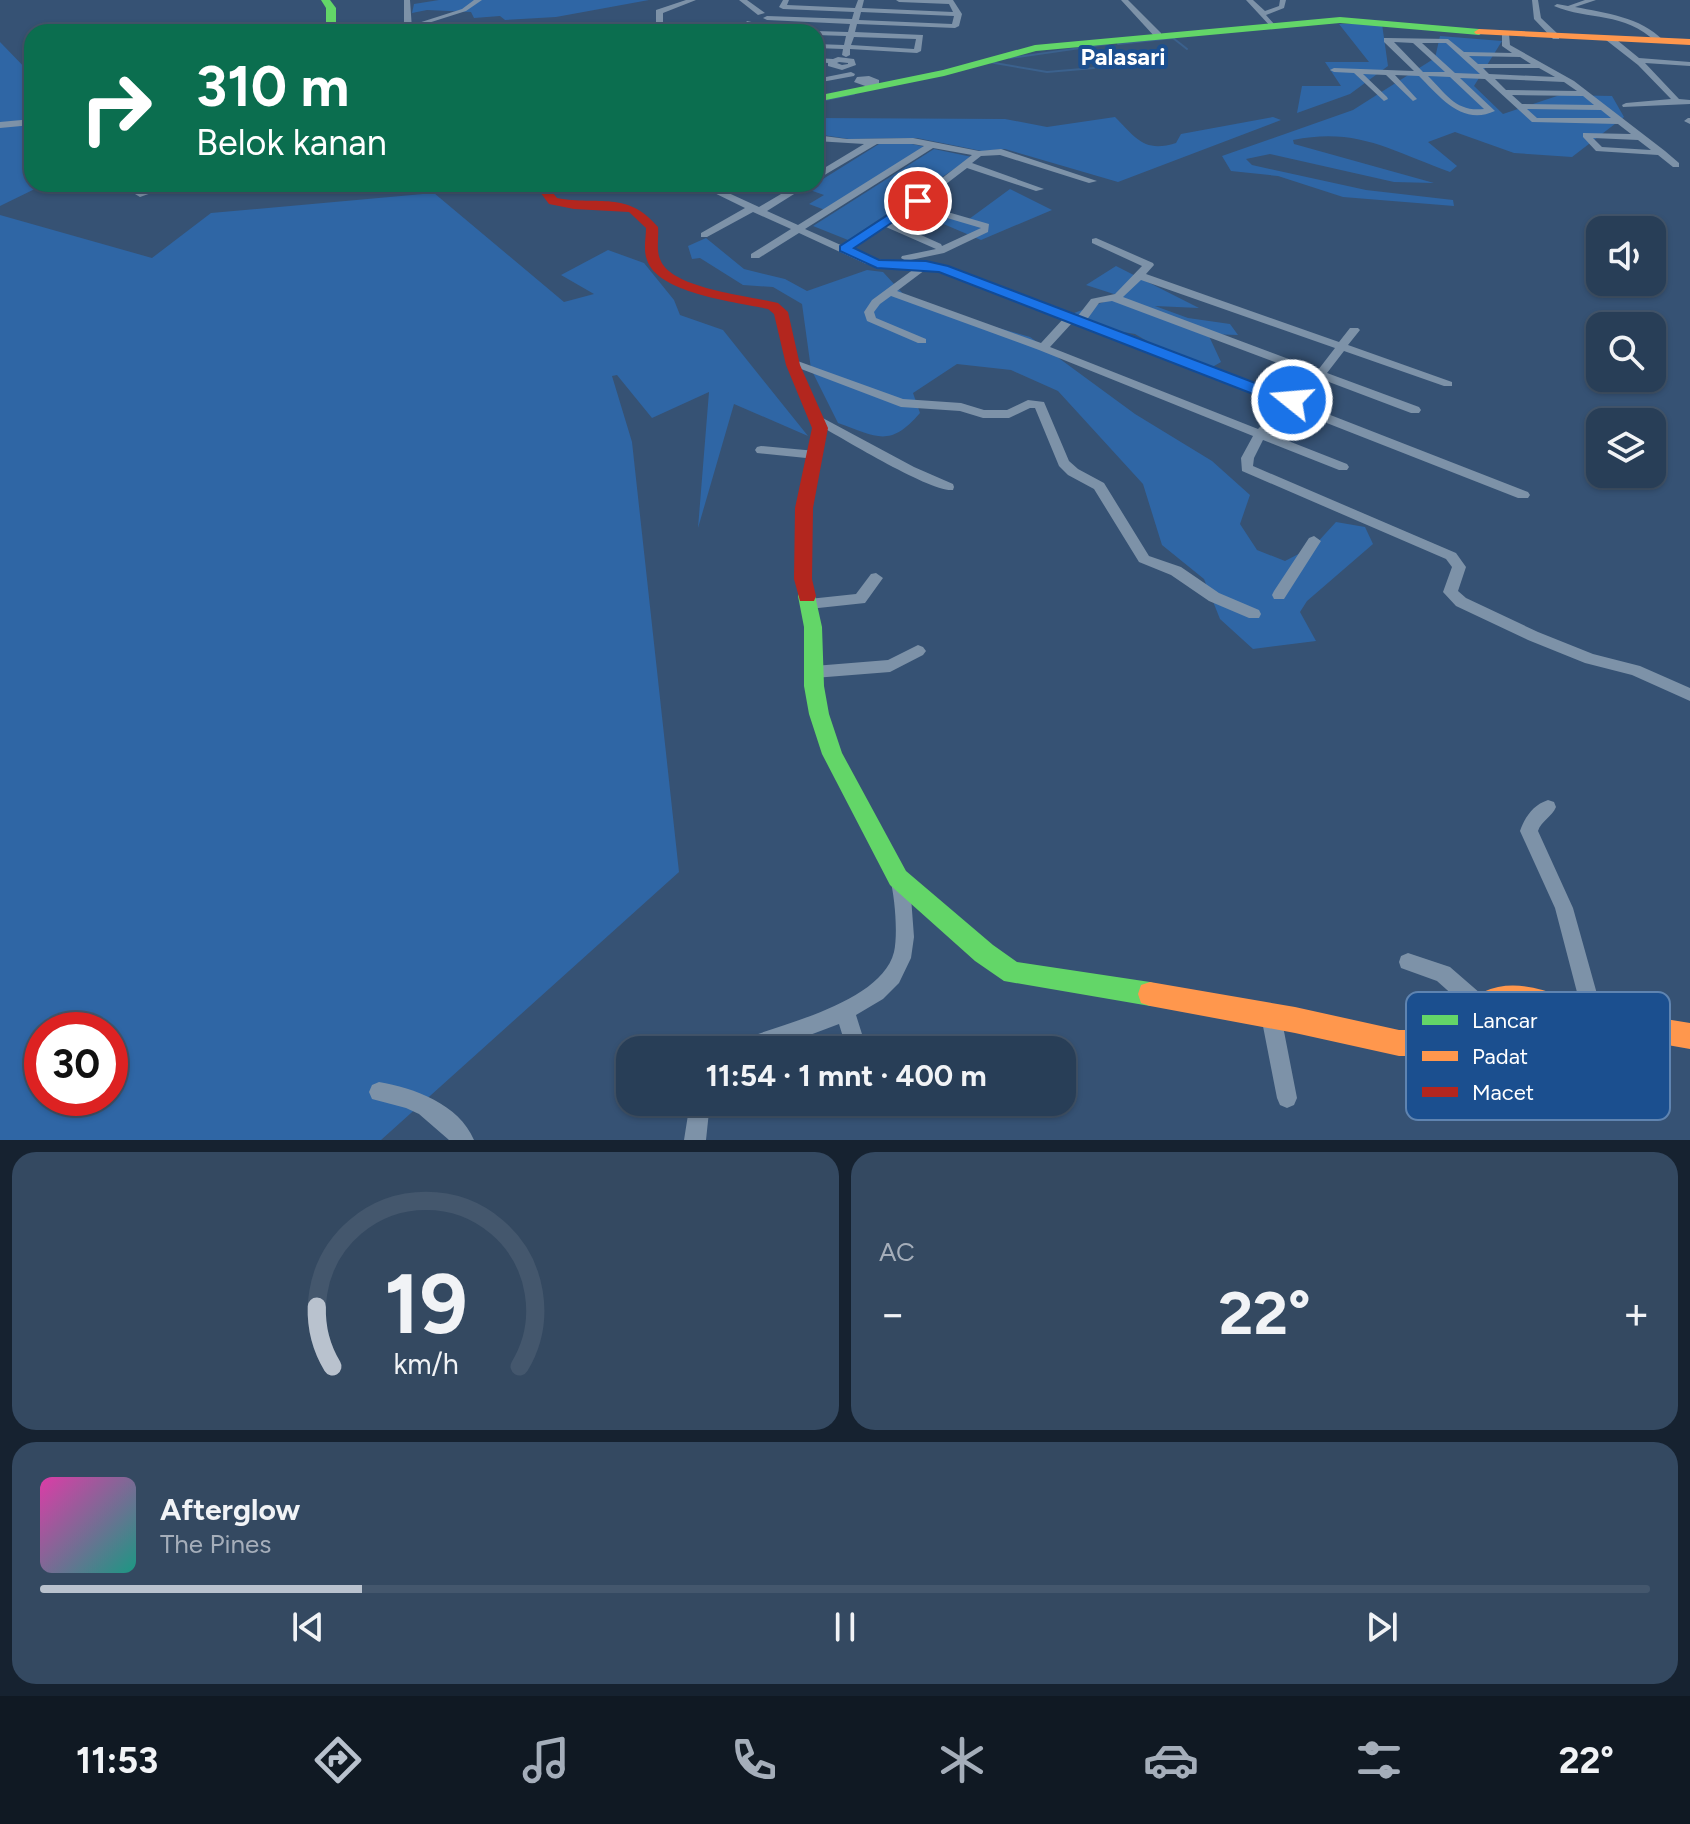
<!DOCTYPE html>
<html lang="id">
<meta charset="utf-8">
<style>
body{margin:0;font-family:Figtree,sans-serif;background:#344961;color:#f1f3f6;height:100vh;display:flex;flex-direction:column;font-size:30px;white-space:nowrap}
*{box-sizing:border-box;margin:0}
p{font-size:26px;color:#a5aeba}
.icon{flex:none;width:44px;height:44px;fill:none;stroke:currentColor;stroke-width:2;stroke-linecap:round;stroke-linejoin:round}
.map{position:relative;height:1140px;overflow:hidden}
.sheet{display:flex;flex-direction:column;gap:12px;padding:12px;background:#162230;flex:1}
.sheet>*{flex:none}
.hud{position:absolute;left:24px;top:24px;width:800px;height:168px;border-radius:24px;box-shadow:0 2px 6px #0004,0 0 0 2px #44576d;background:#0b6e4f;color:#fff;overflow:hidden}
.controls{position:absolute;left:1586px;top:216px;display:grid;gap:16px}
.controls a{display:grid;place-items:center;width:80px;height:80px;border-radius:16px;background:#283e57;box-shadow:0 2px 6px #0004,0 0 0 2px #44576d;font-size:40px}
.speed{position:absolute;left:24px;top:1012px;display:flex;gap:16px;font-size:40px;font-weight:700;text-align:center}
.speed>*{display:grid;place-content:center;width:104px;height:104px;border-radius:50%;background:#283e57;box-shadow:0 2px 6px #0004,0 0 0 2px #44576d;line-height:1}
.speed .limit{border:12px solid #d22;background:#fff;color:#111}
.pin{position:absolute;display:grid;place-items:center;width:68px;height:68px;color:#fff;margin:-34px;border:4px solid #fff;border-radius:50%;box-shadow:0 2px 8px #0007}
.me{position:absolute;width:88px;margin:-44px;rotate:287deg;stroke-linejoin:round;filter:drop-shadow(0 0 6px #0008)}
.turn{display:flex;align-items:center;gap:28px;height:168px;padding:0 40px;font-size:36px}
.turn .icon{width:104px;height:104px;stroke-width:2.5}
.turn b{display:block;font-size:56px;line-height:68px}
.big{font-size:60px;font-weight:700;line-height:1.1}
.sheet .widget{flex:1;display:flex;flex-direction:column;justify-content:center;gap:12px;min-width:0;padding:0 28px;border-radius:24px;background:#344961}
.sheet .dial{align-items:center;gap:0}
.dial svg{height:208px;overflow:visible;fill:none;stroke:#44576d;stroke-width:7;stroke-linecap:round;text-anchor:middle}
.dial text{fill:#f1f3f6;stroke:none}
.song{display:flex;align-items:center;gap:24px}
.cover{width:96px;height:96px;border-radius:12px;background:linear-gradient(135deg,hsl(320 70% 55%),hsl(170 70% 35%))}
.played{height:8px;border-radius:4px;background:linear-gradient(90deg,#b9c2ce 20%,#44576d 20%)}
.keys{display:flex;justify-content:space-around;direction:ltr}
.heat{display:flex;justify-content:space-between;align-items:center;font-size:44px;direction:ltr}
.sheet .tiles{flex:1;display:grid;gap:12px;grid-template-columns:1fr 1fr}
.widget:last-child{grid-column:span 2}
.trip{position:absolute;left:616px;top:1036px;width:460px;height:80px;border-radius:24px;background:#283e57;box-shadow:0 2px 6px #0004,0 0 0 2px #44576d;font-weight:700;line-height:80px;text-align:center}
.menu{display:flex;height:128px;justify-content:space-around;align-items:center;background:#101923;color:#a5aeba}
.menu .icon{width:56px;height:56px}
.menu .current{color:#b9c2ce}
.menu b{font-size:36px;color:#f1f3f6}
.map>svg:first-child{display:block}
.green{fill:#2f66a5;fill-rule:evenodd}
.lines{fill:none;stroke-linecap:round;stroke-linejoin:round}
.stream{stroke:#3b618d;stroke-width:2}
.street{fill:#7d92a8;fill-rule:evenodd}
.fast{fill:#63d668;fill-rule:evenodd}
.slow{fill:#ff974d;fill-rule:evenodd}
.jam{fill:#b3261e;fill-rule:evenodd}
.route{fill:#1a73e8;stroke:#114b97;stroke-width:2}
.labels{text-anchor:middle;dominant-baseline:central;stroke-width:8;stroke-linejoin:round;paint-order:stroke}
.far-quarter-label{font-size:24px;font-weight:bold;fill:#fff;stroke:#1b4f8f}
.key{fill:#1b4f8f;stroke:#5f84b1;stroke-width:2}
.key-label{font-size:22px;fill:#fff}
</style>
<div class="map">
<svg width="1690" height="1140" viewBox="0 0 1690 1140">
<rect width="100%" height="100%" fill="#365274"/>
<path class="green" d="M439,0H649L556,17L505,20L500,16L474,18L471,12L427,10L412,13L414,4Z
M1339,24H1382L1388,66L1350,94L1297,113L1302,86H1341L1325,62H1369Z
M1440,36L1502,41L1474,86L1503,114L1560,95L1612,96L1624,117L1572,157L1514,153L1455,132L1428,142L1457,166L1450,172C1391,151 1358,127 1293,140L1294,144L1434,183L1394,182L1270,154L1246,159L1252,165L1366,190L1453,200L1454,206L1343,197L1278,176L1231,171L1222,156L1353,110L1435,58Z
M0,42L32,75V184H45L0,206Z
M1115,117C1136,138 1144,153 1176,143L1181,134L1273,117L1281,120L1118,182L1005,149L982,151L917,138L849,139L816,134V118L1005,119L1047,127Z
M907,143L926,147L825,210L809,204L824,195L807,189L879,144Z
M934,149L972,157L848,240L813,226Z
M1010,189L1052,210L981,240L920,214L935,203L965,222Z
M434,193L564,302L594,294L561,275L608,250L644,263L674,300L680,315L723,330L808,436L734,404L698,528L709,392L652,418L617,375L612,376L632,442L679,872L381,1140H0V215L152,258L211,213ZM42,1030H110V1098H42Z
M706,238L744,269L785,279L807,291L867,270L883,272L906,297L952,315L1030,337L1135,414L1212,461L1250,495L1240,524L1257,550L1285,561L1314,546L1336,522L1365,527L1373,544L1307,601L1300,612L1316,641L1253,649L1220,619L1204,579L1162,545L1143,484L1058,391L1011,370L957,364L913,393L920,413C890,448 877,437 838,423L811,369L802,304L773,287L743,285L700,258L692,259L688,246Z
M1116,266L1199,308L1155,306L1188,318L1230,324L1238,335L1208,334L1221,362L1202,373L1135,334L1105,329L1074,313L1120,296L1086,285Z"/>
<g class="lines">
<path class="stream" d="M1118,44L1173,38L1187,49
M1010,58L1108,44
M989,62L1047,72L1094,68
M1099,68L1126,66
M816,102L854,94"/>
<path class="street" d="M404,0H410L412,29L408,31L404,29Z
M474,0H482L466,11L422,25L433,32H424L412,25L462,9Z
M686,0H696L663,13V27L650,32H640L656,24V10Z
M739,0H747L765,13L758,15Z
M783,0H789L787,5L855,8L858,0H864L862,8L953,12L949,4L899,2L896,0H953L962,14L959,26L955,28L857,24L855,32L923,35L921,51L917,53L850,49V55L846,57L842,55L843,49L816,48V44L844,45L846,36L816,35V32H813L816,31L848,32L850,24L767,20L763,18L767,16L852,19L854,12L783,9L779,7ZM861,12L954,16L952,24L859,20ZM854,37L916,39L914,49L851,45Z
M1121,0H1128L1161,33V37H1155Z
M1246,0H1253L1265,11L1279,6L1280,0H1286L1284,8L1266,15L1275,25L1271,27Z
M1532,0H1538L1541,18L1559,35V39H1553L1534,19Z
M1585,0H1596L1575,7C1606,13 1640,17 1663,40L1656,42C1624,11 1589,21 1554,6L1557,4L1568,6Z
M747,21L765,25L766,32H758V28L744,25Z
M771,29L799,30L803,32H768Z
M1502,32L1509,34L1510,45L1574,81L1665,151L1679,163V167H1673L1658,155L1596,151L1583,137V133L1631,134L1618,124L1532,122L1485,79L1460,78L1495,111C1462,126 1440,97 1419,76L1395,75L1417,99L1413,101L1386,75L1363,74L1387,97L1388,99L1384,101L1354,73L1334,72L1330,70L1334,68L1414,71L1384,42V38H1387L1448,39L1464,52L1512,53L1502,46ZM1394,42L1413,43L1445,72H1423ZM1422,43H1446L1480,74L1455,73ZM1469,56L1520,57L1531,64H1478ZM1483,68H1539L1555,77L1489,74ZM1428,76L1450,77L1484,109C1456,112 1447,95 1428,76ZM1495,79L1564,82L1577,91L1506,90ZM1512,95L1583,96L1594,105L1522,104ZM1527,109L1601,110L1611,118H1537ZM1593,138L1638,140L1651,150L1602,147Z
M1606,36H1612L1639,58L1690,62V66L1645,63L1679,99L1690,100V104L1623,107L1622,105L1626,103L1671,99L1638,65L1606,40Z
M838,57L854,59L856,65L842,70L828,66V63L816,62V58L833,59ZM839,62L848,63V64L842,65L837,63Z
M851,72L855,74L854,76L816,83V79Z
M869,76L879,80V84L868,87L854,82L857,77Z
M1688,118H1690V124L1684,121Z
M32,119V125L0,128V122Z
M816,135L847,139L913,138L979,151L1001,149L1097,181L1089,183L1000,155L981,156L972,163L1044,189L1036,191L967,168L920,204L989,224L988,232L944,253L906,261L901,258L902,256L936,249L886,227L851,249L872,259L921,264L926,262L948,267L1077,317L1091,299L1115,294L1142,266L1092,243V239L1096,238L1153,263L1154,265L1146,274L1339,342L1350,328H1358L1360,330L1348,345L1452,382V386H1444L1344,351L1327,373L1419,407L1421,410L1419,413H1411L1321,379L1297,402L1528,492L1530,495L1528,498H1518L1291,409L1268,433L1347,464L1349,467L1347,470H1339L1263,440L1254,458L1253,466L1456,553L1466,567L1458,591L1466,598L1538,632L1593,654L1640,666L1690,688V701L1632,675L1585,663L1528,640L1456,606L1443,592L1452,567L1446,559L1242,471L1241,458L1253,436L1039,350L891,296L880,304L874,312L876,318L926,339V343H918L867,321L864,312L872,300L914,269L866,264L799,233L759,258H751V254L791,229L753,212L707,237H701V233L745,208L696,184H709L759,207L798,184H810L767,211L798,225L924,146L913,144H877L816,180V173L864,144L816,141ZM933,148L972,155L915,199L843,246L805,229ZM913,208L981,228L942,246L941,244L892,222ZM925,270L942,272L1063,319L1041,343L897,291ZM1141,280L1335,348L1318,370L1123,297ZM1112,301L1312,376L1287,399L1086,321L1099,303ZM1072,323L1281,405L1258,429L1050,347Z
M162,184H177L140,197L135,194Z
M792,359L903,399L961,403L984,410H1007L1028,400L1044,402L1069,461L1078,469L1104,483L1149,556L1181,567L1219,593L1259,610L1261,614L1259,618H1249L1209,601L1171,575L1139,562L1094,489L1068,475L1059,466L1035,408H1030L1009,418H983L960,411L901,407L788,364V360Z
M819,416L914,467L953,484L954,487L953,490C931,493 839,436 815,423L813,420L815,417Z
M761,446L816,451L822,455L816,459L757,453L755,450L757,447Z
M1314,536L1321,541L1284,599H1274L1272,595L1274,591L1309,538Z
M876,573L883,578L865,603L809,609L804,608L802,604L804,600L809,599L856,594L871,574Z
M918,645L923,647L926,651L923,655L890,672L814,678L809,676L806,672L809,668L814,666L888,660Z
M1548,800L1554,802L1556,807C1552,817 1541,821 1538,831L1573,908L1604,1019L1601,1026L1594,1029L1587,1026L1584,1019L1555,908L1520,831C1525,817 1533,805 1548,800Z
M899,871L905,873L911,897L914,937L911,958L899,983L883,999L856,1015L867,1050H847L839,1024L770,1050H730L733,1043C776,1025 881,1004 894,952C898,934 895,897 890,879L893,873Z
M1408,953L1450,967L1488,1000L1491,1007L1488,1014L1481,1017L1474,1014L1437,981L1401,968L1399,962L1401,956Z
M1271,1006L1278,1009L1281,1016L1297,1098L1294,1105L1287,1108L1280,1105L1277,1098L1261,1016L1264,1009Z
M379,1082C414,1088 459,1104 474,1140H449L419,1114L406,1108L372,1099L369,1092L372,1085Z
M690,1102H710L706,1140H684Z"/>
<path class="fast" d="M321,0H330L336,8V32H326V8Z
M1340,17L1479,29L1484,32L1479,35L1340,23L1036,51L944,76L816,102V96L943,70L1035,45Z
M807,589L814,591L822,627L824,686L829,714L842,753L906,871L993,945L1017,962L1150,982L1159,985L1162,994L1159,1003L1150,1006L1004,981L975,961L890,885L822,754L809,714L804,686V627L798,596L800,591Z"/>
<path class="slow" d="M1479,29L1690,39V45L1476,34L1474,32Z
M1150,982L1295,1007L1399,1030H1442C1457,1019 1465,1001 1483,992C1523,974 1559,999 1598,1007C1628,1013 1659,1018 1690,1023V1049L1594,1032L1539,1012L1520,1010L1490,1016L1463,1047L1443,1056H1399L1295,1033L1150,1006L1141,1003L1138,994L1141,985Z"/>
<path class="jam" d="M534,184H546L557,198C599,206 627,190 658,227C659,237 656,250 660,259C670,289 751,296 778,303L788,312L800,365L828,428L813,508L812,579L816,596L814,601H800L794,579L795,508L812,428L786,365L774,314L768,309C738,302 658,294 647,260C643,250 646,238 646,228L629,212L574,209L549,204Z"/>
</g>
<path class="route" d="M914,198L924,201L854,248L879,260L926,261L948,266L1300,400L1295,406H1284L939,272L877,268L840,251V246Z"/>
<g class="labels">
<g class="far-quarter-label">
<text x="1123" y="56">Palasari</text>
</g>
</g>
<rect x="1406" y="992" width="264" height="128" rx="12" class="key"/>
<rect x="1422" y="1015" width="36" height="10" fill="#63d668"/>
<rect x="1422" y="1051" width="36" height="10" fill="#ff974d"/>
<rect x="1422" y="1087" width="36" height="10" fill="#b3261e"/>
<g class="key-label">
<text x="1472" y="1028">Lancar</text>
<text x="1472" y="1064">Padat</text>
<text x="1472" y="1100">Macet</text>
</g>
</svg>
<div class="controls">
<a><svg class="icon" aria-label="sound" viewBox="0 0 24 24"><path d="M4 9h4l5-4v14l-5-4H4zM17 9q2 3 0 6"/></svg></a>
<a><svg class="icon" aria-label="search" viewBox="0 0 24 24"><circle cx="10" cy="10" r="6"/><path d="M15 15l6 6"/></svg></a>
<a><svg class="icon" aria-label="layers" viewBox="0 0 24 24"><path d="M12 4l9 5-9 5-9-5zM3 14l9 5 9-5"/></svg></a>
</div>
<div class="speed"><div class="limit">30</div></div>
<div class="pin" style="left:918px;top:201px;background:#d93025"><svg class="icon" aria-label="arrive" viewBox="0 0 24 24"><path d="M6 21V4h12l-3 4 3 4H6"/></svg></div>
<svg class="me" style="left:1292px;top:400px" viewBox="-20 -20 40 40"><circle r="17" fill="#1a73e8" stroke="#fff" stroke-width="3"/><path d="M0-11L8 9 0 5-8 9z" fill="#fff"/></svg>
<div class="trip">11:54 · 1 mnt · 400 m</div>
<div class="hud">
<div class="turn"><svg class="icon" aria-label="right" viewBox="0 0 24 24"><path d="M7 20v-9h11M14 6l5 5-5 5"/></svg><div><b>310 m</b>Belok kanan</div></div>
</div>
</div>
<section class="sheet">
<div class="tiles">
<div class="widget dial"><svg viewBox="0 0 100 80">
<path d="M14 69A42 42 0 1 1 86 69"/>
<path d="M14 69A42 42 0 0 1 8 46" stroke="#b9c2ce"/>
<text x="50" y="56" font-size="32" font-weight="700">19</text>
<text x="50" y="72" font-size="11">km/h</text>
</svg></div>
<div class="widget"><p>AC</p>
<div class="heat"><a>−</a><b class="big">22°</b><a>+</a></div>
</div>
<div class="widget">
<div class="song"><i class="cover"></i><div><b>Afterglow</b><p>The Pines</p></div></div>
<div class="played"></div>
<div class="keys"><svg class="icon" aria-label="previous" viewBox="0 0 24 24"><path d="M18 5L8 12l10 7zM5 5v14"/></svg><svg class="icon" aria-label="pause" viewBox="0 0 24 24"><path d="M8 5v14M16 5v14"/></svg><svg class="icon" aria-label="next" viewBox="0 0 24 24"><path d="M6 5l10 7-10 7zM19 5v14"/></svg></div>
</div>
</div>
</section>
<nav class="menu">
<b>11:53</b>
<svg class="icon current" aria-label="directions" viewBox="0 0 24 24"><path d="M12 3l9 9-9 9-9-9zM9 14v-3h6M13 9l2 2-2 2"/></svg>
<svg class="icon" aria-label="music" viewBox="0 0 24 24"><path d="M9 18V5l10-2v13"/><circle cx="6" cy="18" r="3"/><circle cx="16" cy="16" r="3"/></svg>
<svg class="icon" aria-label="phone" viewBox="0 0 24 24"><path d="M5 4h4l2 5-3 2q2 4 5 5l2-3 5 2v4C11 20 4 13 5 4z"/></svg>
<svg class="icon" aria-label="climate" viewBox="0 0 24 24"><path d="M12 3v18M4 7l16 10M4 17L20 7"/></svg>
<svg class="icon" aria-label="car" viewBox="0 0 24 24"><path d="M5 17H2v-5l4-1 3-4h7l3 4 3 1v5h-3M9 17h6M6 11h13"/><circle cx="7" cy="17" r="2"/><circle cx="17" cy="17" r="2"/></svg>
<svg class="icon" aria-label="filters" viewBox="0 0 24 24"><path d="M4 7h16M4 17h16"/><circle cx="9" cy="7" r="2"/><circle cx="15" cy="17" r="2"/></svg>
<b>22°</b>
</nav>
